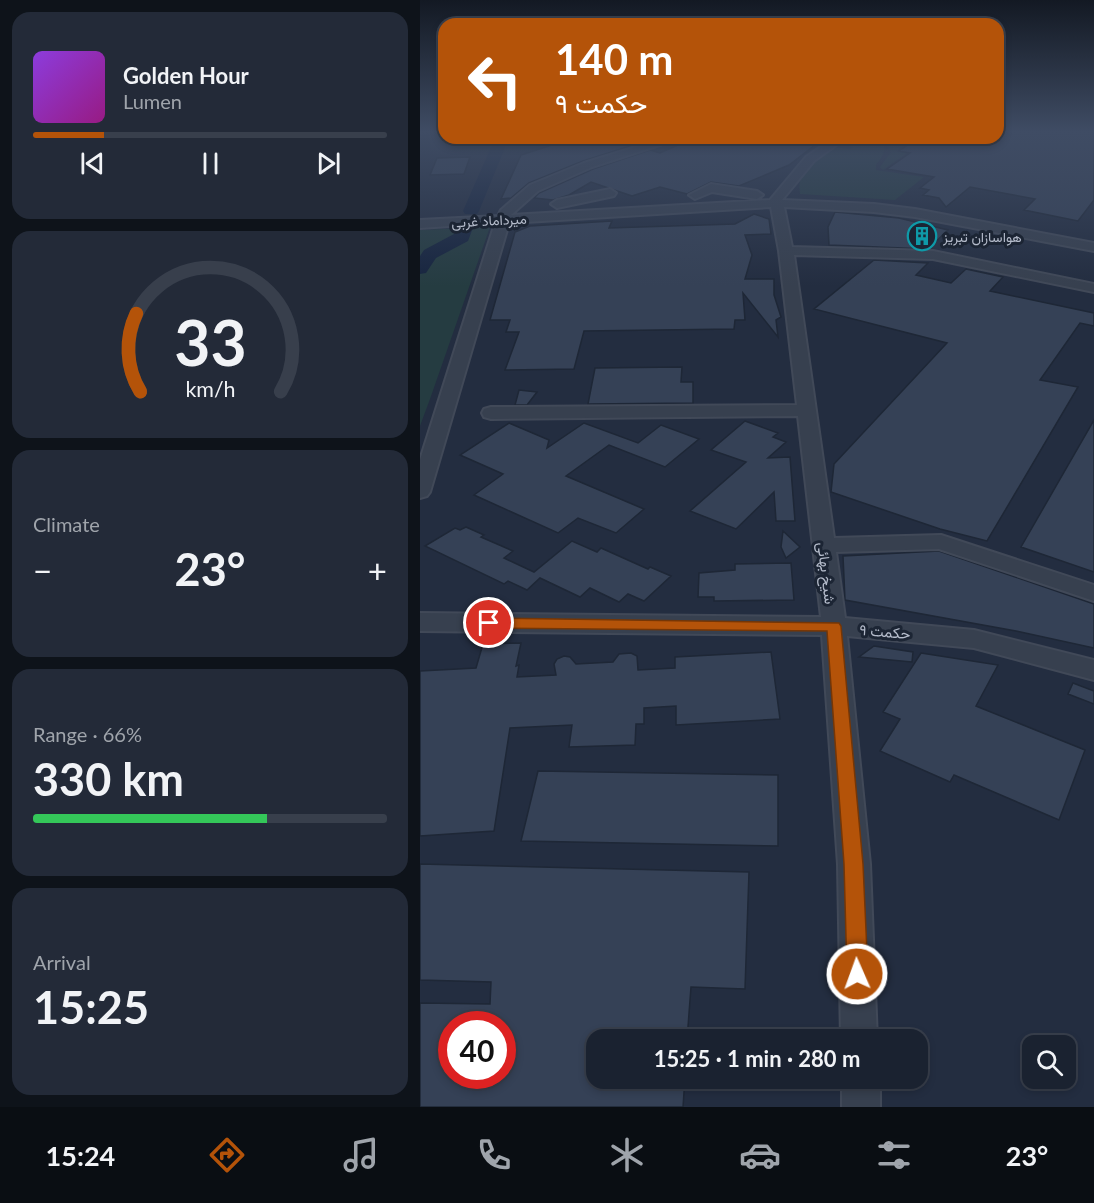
<!DOCTYPE html>
<meta charset="utf-8">
<style>
body{margin:0;font-family:Lato,Vazirmatn,sans-serif;background:#232a38;color:#f1f3f6;height:100vh;display:flex;flex-direction:column;font-size:22px;white-space:nowrap}
*{box-sizing:border-box;margin:0}
p{font-size:20px;color:#9fa4ab}
.icon{flex:none;width:33px;height:33px;fill:none;stroke:currentColor;stroke-width:2;stroke-linecap:round;stroke-linejoin:round}
.map{position:relative;flex:1;overflow:hidden}
.details{display:flex;flex-direction:column;gap:12px;padding:12px;background:#0e131a;width:420px}
.details>*{flex:none}
.hud{position:absolute;left:18px;top:18px;width:566px;height:126px;border-radius:18px;box-shadow:0 3px 9px #0003,0 0 0 2px #383f4c;background:#b45309;color:#fff;overflow:hidden}
.controls{position:absolute;left:602px;top:1035px;display:grid;gap:12px}
.controls a{display:grid;place-items:center;width:54px;height:54px;border-radius:12px;background:#1a2230;box-shadow:0 3px 9px #0003,0 0 0 2px #383f4c;font-size:30px}
.speed{position:absolute;left:18px;top:1011px;display:flex;gap:12px;font-size:30px;font-weight:700;text-align:center}
.speed>*{display:grid;place-content:center;width:78px;height:78px;border-radius:50%;background:#1a2230;box-shadow:0 3px 9px #0003,0 0 0 2px #383f4c;line-height:1}
.speed .limit{border:9px solid #d22;background:#fff;color:#111}
.pin{position:absolute;display:grid;place-items:center;width:51px;height:51px;color:#fff;margin:-26px;border:3px solid #fff;border-radius:50%;box-shadow:0 2px 6px #0007}
.me{position:absolute;width:66px;margin:-33px;rotate:358deg;stroke-linejoin:round;filter:drop-shadow(0 0 4px #0008)}
.turn{display:flex;align-items:center;gap:21px;height:126px;padding:0 18px;font-size:27px}
.turn .icon{width:78px;height:78px;stroke-width:2.5}
.turn b{display:block;font-size:42px;line-height:51px}
.big{font-size:45px;font-weight:700;line-height:1.1}
.details .card{flex:1;display:flex;flex-direction:column;justify-content:center;gap:9px;min-width:0;padding:0 21px;border-radius:18px;background:#232a38}
.details .dial{align-items:center;gap:0}
.dial svg{height:156px;overflow:visible;fill:none;stroke:#383f4c;stroke-width:7;stroke-linecap:round;text-anchor:middle}
.dial text{fill:#f1f3f6;stroke:none}
.song{display:flex;align-items:center;gap:18px}
.cover{width:72px;height:72px;border-radius:9px;background:linear-gradient(135deg,hsl(270 70% 55%),hsl(310 70% 35%))}
.played{height:6px;border-radius:3px;background:linear-gradient(90deg,#b45309 20%,#383f4c 20%)}
.keys{display:flex;justify-content:space-around;direction:ltr}
.heat{display:flex;justify-content:space-between;align-items:center;font-size:33px;direction:ltr}
.charge{height:9px;border-radius:4px;background:linear-gradient(90deg,#34c759 66%,#383f4c 0)}
.trip{position:absolute;left:166px;top:1029px;width:342px;height:60px;border-radius:18px;background:#1a2230;box-shadow:0 3px 9px #0003,0 0 0 2px #383f4c;font-weight:700;line-height:60px;text-align:center}
.dock{display:flex;height:96px;justify-content:space-around;align-items:center;background:#0a0e13;color:#9fa4ab}
.dock .icon{width:42px;height:42px}
.dock .current{color:#b45309}
.dock b{font-size:27px;color:#f1f3f6}
main{display:flex;flex:1;min-height:0}
.map>svg:first-child{display:block}
.green{fill:#253c41}
.lines{fill:none;stroke-linecap:round;stroke-linejoin:round}
.river{fill:#16243e;fill-rule:evenodd}
.building{fill:#354156;stroke:#1e2736;stroke-width:1.5;fill-rule:evenodd}
.minor-casing{stroke:#414958;stroke-width:4}
.minor{fill:#37404f;fill-rule:evenodd}
.route{fill:#b45309;stroke:#753606;stroke-width:1.5}
.labels{text-anchor:middle;dominant-baseline:central;stroke-width:6;stroke-linejoin:round;paint-order:stroke}
.far-street-label{font-size:14px;fill:#b4bbca;stroke:#1c2534}
.far-poi-label{font-size:14px;fill:#b4bbca;stroke:#1c2534;text-anchor:start}
.street-label{font-size:15px;fill:#b4bbca;stroke:#1c2534}
</style>
<main>
<section class="details">
<div class="card">
<div class="song"><i class="cover"></i><div><b>Golden Hour</b><p>Lumen</p></div></div>
<div class="played"></div>
<div class="keys"><svg class="icon" aria-label="previous" viewBox="0 0 24 24"><path d="M18 5L8 12l10 7zM5 5v14"/></svg><svg class="icon" aria-label="pause" viewBox="0 0 24 24"><path d="M8 5v14M16 5v14"/></svg><svg class="icon" aria-label="next" viewBox="0 0 24 24"><path d="M6 5l10 7-10 7zM19 5v14"/></svg></div>
</div>
<div class="card dial"><svg viewBox="0 0 100 80">
<path d="M14 69A42 42 0 1 1 86 69"/>
<path d="M14 69A42 42 0 0 1 12 29" stroke="#b45309"/>
<text x="50" y="56" font-size="32" font-weight="700">33</text>
<text x="50" y="72" font-size="11">km/h</text>
</svg></div>
<div class="card"><p>Climate</p>
<div class="heat"><a>−</a><b class="big">23°</b><a>+</a></div>
</div>
<div class="card"><p>Range · 66%</p><b class="big">330 km</b><div class="charge"></div></div>
<div class="card"><p>Arrival</p><b class="big">15:25</b></div>
</section>
<div class="map">
<svg width="674" height="1107" viewBox="0 0 674 1107">
<rect width="100%" height="100%" fill="#232d40"/>
<path class="green" d="M459,138H481L488,142L476,151L487,153L463,170L460,167L471,152L466,143Z
M451,140L462,142C468,151 461,158 456,165V170L504,177L475,200L380,194C376,169 395,159 415,147L429,149L433,147L422,145L426,143L447,146L452,143L447,142Z
M70,227L10,399L0,426V230Z"/>
<g class="lines">
<path class="river" d="M75,138H89L59,211L57,214H45L43,211Z
M46,220L54,225L48,241L16,258L6,273L0,274V256L4,250L34,234L40,221Z"/>
</g>
<path class="building" d="M592,131H674V200L658,221L604,210L615,199L550,187L526,207L519,198L503,195L509,190L500,188L514,177L467,169L490,153L479,151L498,138H546L568,142L578,138L579,133L591,135Z
M118,138H188L213,145L163,161L109,183L91,198L81,199L101,155L132,145L117,141Z
M300,138H404L369,165L319,186L291,182L267,194L240,187L212,196L171,182L149,195L133,200L114,198L119,193L173,169L230,150L240,153L265,142L278,144L289,139L300,141Z
M50,157L44,174L10,175L17,158Z
M415,212L479,218L528,230L508,249L409,245L408,227Z
M334,214L349,219L351,234L325,235L332,255L325,279H354V295L361,317L356,320L358,337L323,293L325,320H315L314,329L164,331L154,369L85,370L99,332H86L90,320H70L95,232L110,226L192,221L189,228L315,224Z
M454,260L508,263L496,275L531,283L546,269L583,277L570,291L674,313V326L660,323L620,380L658,387L567,541L520,529L411,492L414,464L527,343L394,309Z
M262,367L261,382H273V403L168,404L175,368Z
M99,390L117,392L107,405H95Z
M674,420V572L601,547Z
M325,421L358,433L353,437L366,442L348,458L370,457L375,521H356L354,492L316,529L270,511L326,462L291,450Z
M89,423L129,440L127,448L164,423L218,443L241,425L279,439L245,467L189,445L146,476L224,509L196,533L158,518L138,533L54,495L83,474L40,455Z
M46,527L64,535L61,537L93,551L84,558L114,572L152,541L177,552L181,548L228,569L230,567L251,576L224,601L208,594L199,602L170,588L160,597L120,578L107,590L88,581L84,584L5,546L35,528L40,530Z
M363,531L380,547L366,558L361,547Z
M519,551L674,604V648L596,631L425,600L423,556Z
M371,563L374,600L294,601V597H278L279,573L315,570V564Z
M101,643L96,666L99,665L97,677L136,675L134,664L137,659L144,656L150,657L156,664L193,662L199,654L211,653L217,656L218,670L255,668V657L351,652L360,719L256,725V706L224,708V724H216L215,745L149,747L152,725L90,728L74,831L0,836V671L56,668L63,644Z
M454,646L493,652L492,662L439,657Z
M501,653L578,665L556,706L665,750L639,820L534,775L530,782L460,751L480,719L463,712Z
M653,683L674,691V704L648,694Z
M118,771L358,775V846L101,841Z
M0,864L329,872L325,989L271,987L267,1040H177V1078H265L263,1107H0V1003L70,1004L71,982L0,980ZM32,1024H82V1076H32Z"/>
<g class="lines">
<g class="minor-casing">
<path id="minor" d="M245,138H261L172,167L118,191L91,215L350,200L386,157L414,138H426L394,161L362,200L454,204L495,209L674,243V251L495,217L454,212L364,207L372,247L513,251L674,284V292L513,259L374,255L414,538L521,535L674,585V601L519,549L416,552L425,618L554,630L674,660V680L554,648L427,636L450,864L457,1040H421L418,864L402,635L0,631V613L401,617L378,416L71,419L64,417L62,413L64,409L71,407L377,405L359,251L351,207L89,223L10,492L7,496L0,498V460L75,223L0,228V220L78,216L81,210L110,185L164,163Z
M291,184L337,191L343,195L337,199L292,192L275,199L269,195Z
M190,189L196,193L194,196L137,208L131,204L137,200Z
M422,1078H460V1107H422Z"/>
</g>
<use href="#minor" class="minor"/>
</g>
<linearGradient id="sky" x2="0" y2="1"><stop stop-color="#131923"/><stop offset="0.46" stop-color="#3f4c64"/><stop offset="1" stop-color="#3f4c64" stop-opacity="0"/></linearGradient>
<rect width="674" height="286" fill="url(#sky)"/>
<path class="route" d="M69,618L419,623L421,626L443,864L448,974L445,981L437,984L430,981L427,974L424,864L407,631L69,628L62,623Z"/>
<defs>
<g id="building-ring" transform="scale(1.5)"><circle r="9.5" fill="#1c2534" stroke="#0f9aa8" stroke-width="1.5"/><path d="M-4-6H4V6H1V3H-1V6H-4ZM-2.5-4.3h1.7v1.8h-1.7ZM.8-4.3h1.7v1.8H.8ZM-2.5-1h1.7V.8h-1.7ZM.8-1h1.7V.8H.8Z" fill="#0f9aa8"/></g>
</defs>
<g fill-rule="evenodd">
<use href="#building-ring" x="502" y="236"/>
</g>
<g class="labels">
<g class="far-street-label">
<text transform="translate(69 220) rotate(-3)">میرداماد غربی</text>
</g>
<g class="far-poi-label">
<text x="523" y="236">هواسازان تبریز</text>
</g>
<g class="street-label">
<text transform="translate(407 573) rotate(83)">شیخ بهائی</text>
<text transform="translate(465 631) rotate(5)">حکمت ۹</text>
</g>
</g>
</svg>
<div class="controls">
<a><svg class="icon" aria-label="search" viewBox="0 0 24 24"><circle cx="10" cy="10" r="6"/><path d="M15 15l6 6"/></svg></a>
</div>
<div class="speed"><div class="limit">40</div></div>
<div class="pin" style="left:69px;top:623px;background:#d93025"><svg class="icon" aria-label="arrive" viewBox="0 0 24 24"><path d="M6 21V4h12l-3 4 3 4H6"/></svg></div>
<svg class="me" style="left:437px;top:974px" viewBox="-20 -20 40 40"><circle r="17" fill="#b45309" stroke="#fff" stroke-width="3"/><path d="M0-11L8 9 0 5-8 9z" fill="#fff"/></svg>
<div class="trip">15:25 · 1 min · 280 m</div>
<div class="hud">
<div class="turn"><svg class="icon" aria-label="left" viewBox="0 0 24 24"><path d="M17 20v-9H6M10 6l-5 5 5 5"/></svg><div><b>140 m</b>حکمت ۹</div></div>
</div>
</div>
</main>
<nav class="dock">
<b>15:24</b>
<svg class="icon current" aria-label="directions" viewBox="0 0 24 24"><path d="M12 3l9 9-9 9-9-9zM9 14v-3h6M13 9l2 2-2 2"/></svg>
<svg class="icon" aria-label="music" viewBox="0 0 24 24"><path d="M9 18V5l10-2v13"/><circle cx="6" cy="18" r="3"/><circle cx="16" cy="16" r="3"/></svg>
<svg class="icon" aria-label="phone" viewBox="0 0 24 24"><path d="M5 4h4l2 5-3 2q2 4 5 5l2-3 5 2v4C11 20 4 13 5 4z"/></svg>
<svg class="icon" aria-label="climate" viewBox="0 0 24 24"><path d="M12 3v18M4 7l16 10M4 17L20 7"/></svg>
<svg class="icon" aria-label="car" viewBox="0 0 24 24"><path d="M5 17H2v-5l4-1 3-4h7l3 4 3 1v5h-3M9 17h6M6 11h13"/><circle cx="7" cy="17" r="2"/><circle cx="17" cy="17" r="2"/></svg>
<svg class="icon" aria-label="filters" viewBox="0 0 24 24"><path d="M4 7h16M4 17h16"/><circle cx="9" cy="7" r="2"/><circle cx="15" cy="17" r="2"/></svg>
<b>23°</b>
</nav>
